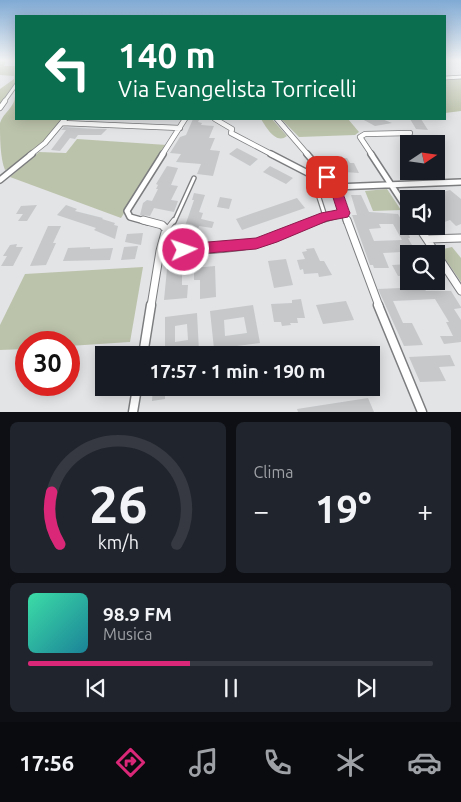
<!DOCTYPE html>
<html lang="it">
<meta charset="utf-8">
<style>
body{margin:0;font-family:Ubuntu,sans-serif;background:#20242c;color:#f1f3f6;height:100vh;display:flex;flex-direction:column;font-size:19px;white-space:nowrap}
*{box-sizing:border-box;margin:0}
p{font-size:16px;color:#9ea1a6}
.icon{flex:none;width:28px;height:28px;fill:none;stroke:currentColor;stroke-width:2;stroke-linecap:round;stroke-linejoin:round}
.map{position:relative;height:412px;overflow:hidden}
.drawer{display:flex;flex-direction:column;gap:10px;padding:10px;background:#0d0f14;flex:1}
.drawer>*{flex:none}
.banner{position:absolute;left:15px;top:15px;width:431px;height:105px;border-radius:0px;box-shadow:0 2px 12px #0003;background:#0b6e4f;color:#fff;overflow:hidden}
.needle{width:32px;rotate:77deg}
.tools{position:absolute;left:400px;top:135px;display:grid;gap:10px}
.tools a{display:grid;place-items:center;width:45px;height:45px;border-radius:0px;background:#171b24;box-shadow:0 2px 12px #0003;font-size:25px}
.speed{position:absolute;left:15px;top:331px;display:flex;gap:10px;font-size:25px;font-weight:700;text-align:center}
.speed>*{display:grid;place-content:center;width:65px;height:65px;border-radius:50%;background:#171b24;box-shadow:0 2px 12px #0003;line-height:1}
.speed .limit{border:8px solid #d22;background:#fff;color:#111}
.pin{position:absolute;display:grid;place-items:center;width:42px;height:42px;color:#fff;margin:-21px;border-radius:10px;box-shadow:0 2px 8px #0006}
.me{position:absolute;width:55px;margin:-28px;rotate:87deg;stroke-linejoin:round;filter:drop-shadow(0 0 4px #0008)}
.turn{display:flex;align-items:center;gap:18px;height:105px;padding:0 20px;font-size:22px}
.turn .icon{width:65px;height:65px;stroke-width:2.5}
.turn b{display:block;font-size:35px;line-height:42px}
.big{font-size:38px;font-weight:700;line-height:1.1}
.drawer .tile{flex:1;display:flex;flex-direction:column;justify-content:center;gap:8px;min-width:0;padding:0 18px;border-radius:8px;background:#20242c}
.drawer .dial{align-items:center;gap:0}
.dial svg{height:130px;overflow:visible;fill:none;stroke:#363941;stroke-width:7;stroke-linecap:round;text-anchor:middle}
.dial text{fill:#f1f3f6;stroke:none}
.song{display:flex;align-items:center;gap:15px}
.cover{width:60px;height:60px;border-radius:8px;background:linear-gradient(135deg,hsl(160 70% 55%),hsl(190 70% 35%))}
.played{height:5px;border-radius:2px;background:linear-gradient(90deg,#db2777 40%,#363941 40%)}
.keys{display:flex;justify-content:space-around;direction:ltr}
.heat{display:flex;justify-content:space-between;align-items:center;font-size:28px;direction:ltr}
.drawer .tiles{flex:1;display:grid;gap:10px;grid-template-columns:1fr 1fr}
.tile:last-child{grid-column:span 2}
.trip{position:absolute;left:95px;top:346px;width:285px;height:50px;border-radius:0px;background:#171b24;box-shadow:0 2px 12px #0003;font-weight:700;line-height:50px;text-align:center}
.menu{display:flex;height:80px;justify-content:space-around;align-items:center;background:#090b0e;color:#9ea1a6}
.menu .icon{width:35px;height:35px}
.menu .active{color:#db2777}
.menu b{font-size:22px;color:#f1f3f6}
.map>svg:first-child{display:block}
.green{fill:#bcc3ab}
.building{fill:#c6c8ca;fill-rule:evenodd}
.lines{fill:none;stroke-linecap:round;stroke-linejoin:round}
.lane-far1-casing{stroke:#7c7d7f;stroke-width:5.5}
.lane-casing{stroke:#7c7d7f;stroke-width:6}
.street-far4-casing{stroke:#7c7d7f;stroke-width:4.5}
.street-far3-casing{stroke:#7c7d7f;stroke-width:6}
.street-far2-casing{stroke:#7c7d7f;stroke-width:8}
.street-far1-casing{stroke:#7c7d7f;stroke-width:9}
.street-casing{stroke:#7c7d7f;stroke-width:11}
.lane-far1{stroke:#fff;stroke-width:3}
.lane{stroke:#fff;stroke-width:4}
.street-far4{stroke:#fff;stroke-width:3}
.street-far3{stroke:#fff;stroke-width:4.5}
.street-far2{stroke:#fff;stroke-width:5}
.street-far1{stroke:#fff;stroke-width:7}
.street{stroke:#fff;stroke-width:8}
.route{fill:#db2777;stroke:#8e194d}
</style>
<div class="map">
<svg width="461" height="412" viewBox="0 0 461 412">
<rect width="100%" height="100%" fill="#e2e4e6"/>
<path class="green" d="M6,60L4,66H16V82L0,104V89L14,79V76L0,75V61Z
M461,79V111L445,113V80Z
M15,96L16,119H63C50,135 25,164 5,170C0,158 0,136 0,123C3,113 15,107 15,96Z
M261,119H272L287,136C276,145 266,127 261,119Z
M281,119H348L359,132L355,135L299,137Z
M77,139L167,145L121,218L10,177L39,152L66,153Z
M387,189L401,210L373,211L365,191Z
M452,247L461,258V282L439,250Z
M143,267L130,342L69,346V342H26V349L0,350V325L25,274Z"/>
<path class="building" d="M193,119L199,120L198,122L202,123L201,125L214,126L209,138H215L210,150L220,151L213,176L197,174L201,164L176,162L181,154L170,153L180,137L186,135Z
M362,119H382L392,123L375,126Z
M410,119H421L428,130L416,129Z
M64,127L94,129H107L101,135H78L75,139L70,138L60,151L51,150L66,130H61Z
M237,148L258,159L250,166L229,154Z
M335,158H347L350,163H354L359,173L344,172L342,167H339Z
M167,166L178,168L171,185L178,186L171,200L178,201L174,212L154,208L150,216L140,215L143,203L147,200L152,201L158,189H156L158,185L156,184Z
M270,166L293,178L286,184L263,172Z
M450,190L461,199V224L456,226L450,220L436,225V194Z
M194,193L205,195L199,212L203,213L201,219L214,222L212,228L199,226L194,241L193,229H184L194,200H192Z
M351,195H361L369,212L398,214L407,230L411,229L414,235H409L410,238H408L417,254H409V263L402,252L383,253L389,268H374L373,265H370L352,215H357ZM379,224H393L402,240L374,241L369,229L381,228Z
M220,197L232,199L229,209L217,207Z
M297,198L305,208L242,230L236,219Z
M37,205L27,221H18L23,214H16L21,206Z
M66,205L77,209L75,211L103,218L102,219L115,223L114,225L118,226L115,239L94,230L96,228L57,215Z
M48,226H61L53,243H56L46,265L30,266Z
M143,233L141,245L125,242L127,234Z
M17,244L16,247H23L13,266H1L7,256H3L10,245Z
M138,246L135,259L121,260L124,247Z
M90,247V249L113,248L110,260L63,261L68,248Z
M314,248L320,261H324L332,275L319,277L318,273L304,274L303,269L300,270L297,260L305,259L302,252L307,251L306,249Z
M286,259L293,285L274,288L268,261Z
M409,264V276H398L392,265Z
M215,266L216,297L200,299V280H194V268Z
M182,268V285H188L187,298L164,300L167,269Z
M423,287L426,291H451L461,307V308L454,309L461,320V342L444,344L440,336H453L446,322H449L435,299L393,301L403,323H412L423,345L404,346L378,289Z
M301,299L305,318H297L298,323H290L291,325L282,326L281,322H274L271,304L292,303V300Z
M346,301L354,320L323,324L316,305Z
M253,305L260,343L214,349L210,311ZM244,317L247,333L225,336L224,320Z
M197,313L199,351L165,355V317ZM187,324L188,340L175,342V326Z
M450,355L455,366L439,367L446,381L420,382L409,357Z
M80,361L75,377L69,378V362Z
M153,388H165V399L152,401Z
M368,398L374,412H298L297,409Z"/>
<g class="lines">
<g class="lane-far1-casing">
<path id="lane-far1" d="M319,179L315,185L325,216
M174,222L194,178"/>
</g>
<g class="lane-casing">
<path id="lane" d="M167,229L174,220"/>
</g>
<g class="street-far4-casing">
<path id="street-far4" d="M445,78L461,77
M4,102L16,85"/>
</g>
<g class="street-far3-casing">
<path id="street-far3" d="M0,108L5,101
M215,119L232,129L231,133L273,155
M277,119L308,155
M62,123L180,128
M30,155L45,143L65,119
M162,155L185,119
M372,155L360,137L365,134L410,133"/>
</g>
<g class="street-far2-casing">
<path id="street-far2" d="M271,154L333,186
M307,154L335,187L347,222
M371,154L409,212
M0,180L32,154
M335,187L461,182
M148,222L130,217L127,211L163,154
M313,222L344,213"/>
</g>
<g class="street-far1-casing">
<path id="street-far1" d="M143,220L162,225L166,229L160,251L151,306
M347,220L379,306
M418,226L461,291
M427,239L461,238
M160,251C196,250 234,251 269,240C285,235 300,226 316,220"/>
</g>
<g class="street-casing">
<path id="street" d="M378,305L422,412
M143,355L151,305
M133,412L137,388"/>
</g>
<use href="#lane-far1" class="lane-far1"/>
<use href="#lane" class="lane"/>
<use href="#street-far4" class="street-far4"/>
<use href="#street-far3" class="street-far3"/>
<use href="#street-far2" class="street-far2"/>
<use href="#street-far1" class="street-far1"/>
<use href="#street" class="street"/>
</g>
<linearGradient id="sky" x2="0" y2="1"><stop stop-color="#80aad4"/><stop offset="0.51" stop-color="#f2f3f4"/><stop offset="1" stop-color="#f2f3f4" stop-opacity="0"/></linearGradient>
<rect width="461" height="118" fill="url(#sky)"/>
<path class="route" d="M327,174C341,179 345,201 350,213L348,217L327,221L277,242L256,249L184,255L179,254L177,250L179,246L184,244L256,238L321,213L337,210L330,188L322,177Z"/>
</svg>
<div class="tools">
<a><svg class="needle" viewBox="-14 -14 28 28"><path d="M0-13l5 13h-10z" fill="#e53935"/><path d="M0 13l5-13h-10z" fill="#9ea1a6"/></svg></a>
<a><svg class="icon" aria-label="sound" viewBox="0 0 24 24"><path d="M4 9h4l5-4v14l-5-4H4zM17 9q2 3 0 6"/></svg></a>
<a><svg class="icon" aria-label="search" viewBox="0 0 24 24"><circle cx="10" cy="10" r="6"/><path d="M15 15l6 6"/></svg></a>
</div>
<div class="speed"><div class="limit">30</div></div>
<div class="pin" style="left:327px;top:177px;background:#d93025"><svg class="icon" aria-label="arrive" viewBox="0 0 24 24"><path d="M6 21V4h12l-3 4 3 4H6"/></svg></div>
<svg class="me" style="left:184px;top:250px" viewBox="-20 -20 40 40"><circle r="17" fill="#db2777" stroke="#fff" stroke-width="3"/><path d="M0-11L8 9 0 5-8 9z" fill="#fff"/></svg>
<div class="trip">17:57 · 1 min · 190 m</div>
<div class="banner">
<div class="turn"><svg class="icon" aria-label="left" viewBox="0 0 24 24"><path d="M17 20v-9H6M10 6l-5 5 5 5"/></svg><div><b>140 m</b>Via Evangelista Torricelli</div></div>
</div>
</div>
<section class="drawer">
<div class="tiles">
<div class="tile dial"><svg viewBox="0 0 100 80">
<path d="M14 69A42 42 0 1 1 86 69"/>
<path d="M14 69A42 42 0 0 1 9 37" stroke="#db2777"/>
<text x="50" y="56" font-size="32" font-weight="700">26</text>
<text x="50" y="72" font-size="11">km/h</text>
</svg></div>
<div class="tile"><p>Clima</p>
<div class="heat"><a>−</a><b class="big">19°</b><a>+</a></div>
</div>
<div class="tile">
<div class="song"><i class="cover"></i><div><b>98.9 FM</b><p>Musica</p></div></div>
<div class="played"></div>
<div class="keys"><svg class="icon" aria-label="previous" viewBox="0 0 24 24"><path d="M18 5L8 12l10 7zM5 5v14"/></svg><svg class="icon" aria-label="pause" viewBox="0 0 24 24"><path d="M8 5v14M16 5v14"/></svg><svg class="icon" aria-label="next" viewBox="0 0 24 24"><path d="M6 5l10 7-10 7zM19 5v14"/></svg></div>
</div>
</div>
</section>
<nav class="menu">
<b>17:56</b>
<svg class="icon active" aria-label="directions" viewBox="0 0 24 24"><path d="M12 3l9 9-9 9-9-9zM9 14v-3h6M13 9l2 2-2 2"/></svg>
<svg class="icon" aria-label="music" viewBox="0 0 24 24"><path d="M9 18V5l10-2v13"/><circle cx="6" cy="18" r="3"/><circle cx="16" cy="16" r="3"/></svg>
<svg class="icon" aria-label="phone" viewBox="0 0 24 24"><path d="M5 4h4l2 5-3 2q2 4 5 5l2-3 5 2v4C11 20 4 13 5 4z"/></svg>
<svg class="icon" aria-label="climate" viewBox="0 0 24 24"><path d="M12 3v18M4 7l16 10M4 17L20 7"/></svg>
<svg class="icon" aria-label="car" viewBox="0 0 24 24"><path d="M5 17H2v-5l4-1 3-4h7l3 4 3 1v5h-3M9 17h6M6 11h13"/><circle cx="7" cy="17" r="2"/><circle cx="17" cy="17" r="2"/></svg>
</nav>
